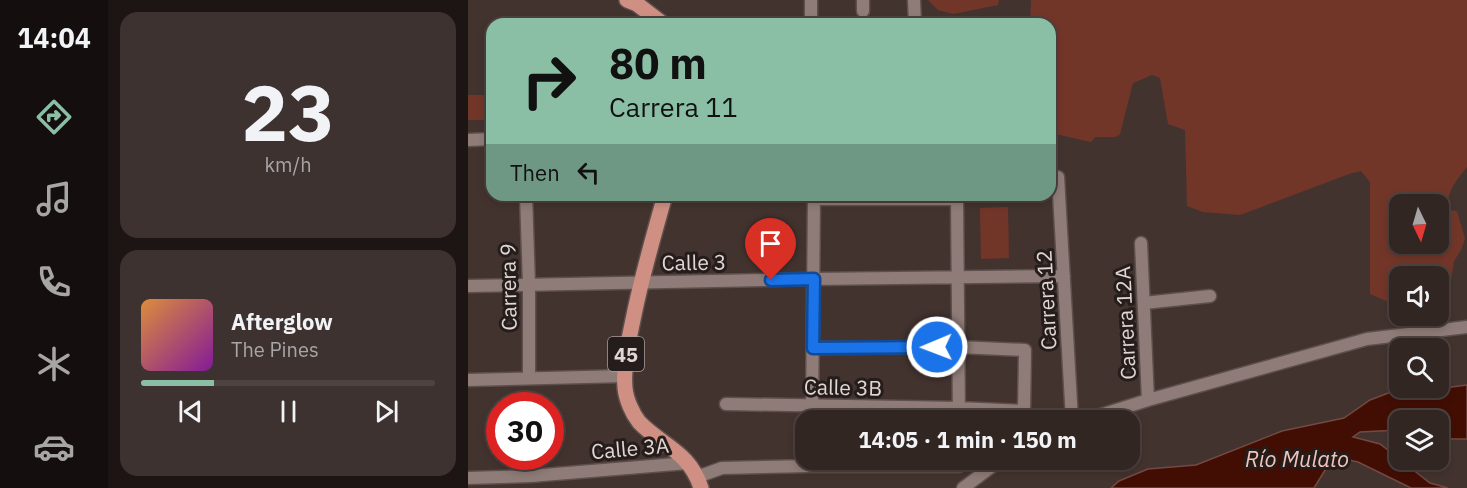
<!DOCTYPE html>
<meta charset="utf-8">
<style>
body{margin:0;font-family:"IBM Plex Sans",sans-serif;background:#3d3230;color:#f1f3f6;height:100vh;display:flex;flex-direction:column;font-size:22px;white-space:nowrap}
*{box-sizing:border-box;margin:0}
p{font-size:20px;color:#a8a5a6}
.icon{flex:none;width:33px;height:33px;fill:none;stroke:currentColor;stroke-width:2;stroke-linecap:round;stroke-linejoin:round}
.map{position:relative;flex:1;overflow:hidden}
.side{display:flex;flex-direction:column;gap:12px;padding:12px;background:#1c1513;width:360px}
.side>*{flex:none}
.hud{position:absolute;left:18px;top:18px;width:570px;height:183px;border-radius:18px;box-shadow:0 3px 9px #0003,0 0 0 2px #4d4341;background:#8abfa5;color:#111;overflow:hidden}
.needle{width:39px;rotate:175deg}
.tools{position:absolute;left:921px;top:194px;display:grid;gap:12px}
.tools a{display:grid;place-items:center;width:60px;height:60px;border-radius:12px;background:#322623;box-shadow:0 3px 9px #0003,0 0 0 2px #4d4341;font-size:30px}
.speed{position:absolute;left:18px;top:392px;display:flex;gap:12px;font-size:30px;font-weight:700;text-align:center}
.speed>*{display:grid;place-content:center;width:78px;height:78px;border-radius:50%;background:#322623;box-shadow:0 3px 9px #0003,0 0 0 2px #4d4341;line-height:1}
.speed .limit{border:9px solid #d22;background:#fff;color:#111}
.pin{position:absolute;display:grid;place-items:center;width:51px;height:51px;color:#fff;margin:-62px -26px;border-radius:50% 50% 50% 0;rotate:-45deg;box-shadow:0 0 6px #0007}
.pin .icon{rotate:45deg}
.me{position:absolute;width:66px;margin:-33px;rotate:269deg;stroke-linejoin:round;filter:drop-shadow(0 0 4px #0008)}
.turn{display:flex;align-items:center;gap:21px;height:126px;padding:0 24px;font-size:27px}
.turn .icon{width:78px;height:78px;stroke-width:2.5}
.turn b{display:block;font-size:42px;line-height:51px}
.then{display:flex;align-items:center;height:57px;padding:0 24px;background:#0003;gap:12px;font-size:22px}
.side .widget{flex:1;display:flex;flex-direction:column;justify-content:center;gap:9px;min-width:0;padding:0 21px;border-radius:18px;background:#3d3230}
.side .dial{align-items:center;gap:0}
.dial b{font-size:78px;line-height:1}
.song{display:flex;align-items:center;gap:18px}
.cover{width:72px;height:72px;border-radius:9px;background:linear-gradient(135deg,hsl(30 70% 55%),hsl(290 70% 35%))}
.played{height:6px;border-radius:3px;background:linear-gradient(90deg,#8abfa5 25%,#4d4341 25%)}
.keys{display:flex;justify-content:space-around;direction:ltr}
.trip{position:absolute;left:327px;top:410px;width:345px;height:60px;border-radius:18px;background:#322623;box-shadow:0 3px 9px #0003,0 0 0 2px #4d4341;font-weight:800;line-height:60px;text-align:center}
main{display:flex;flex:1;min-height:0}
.menu{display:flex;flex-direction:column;width:108px;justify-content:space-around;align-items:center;background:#140f0e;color:#a8a5a6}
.menu .icon{width:42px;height:42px}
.menu .selected{color:#8abfa5}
.menu b{font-size:27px;color:#f1f3f6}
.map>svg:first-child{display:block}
.green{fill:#723629;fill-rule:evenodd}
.water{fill:#420e04;stroke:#724a42;stroke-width:1.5}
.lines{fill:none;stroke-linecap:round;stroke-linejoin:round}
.minor-casing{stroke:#5d4f4c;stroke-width:15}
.major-casing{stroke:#5d4f4c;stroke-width:18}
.minor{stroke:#8f7c78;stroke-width:12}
.major{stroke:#cf9083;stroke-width:15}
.route-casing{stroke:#114b97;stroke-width:15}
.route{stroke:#1a73e8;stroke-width:10}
.labels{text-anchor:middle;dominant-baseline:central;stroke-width:6;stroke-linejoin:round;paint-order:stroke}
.shield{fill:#241d1b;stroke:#a89e9c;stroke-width:1.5}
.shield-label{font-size:20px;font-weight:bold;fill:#e1d6d3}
.street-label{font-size:21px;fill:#e1d6d3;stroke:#241d1b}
.water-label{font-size:22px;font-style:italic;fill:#f1c4ba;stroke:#241d1b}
</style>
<main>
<nav class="menu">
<b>14:04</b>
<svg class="icon selected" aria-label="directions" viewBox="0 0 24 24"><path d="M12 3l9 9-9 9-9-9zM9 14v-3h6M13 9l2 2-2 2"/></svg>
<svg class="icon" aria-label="music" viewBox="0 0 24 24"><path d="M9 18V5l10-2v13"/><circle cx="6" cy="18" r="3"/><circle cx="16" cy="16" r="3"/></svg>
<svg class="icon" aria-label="phone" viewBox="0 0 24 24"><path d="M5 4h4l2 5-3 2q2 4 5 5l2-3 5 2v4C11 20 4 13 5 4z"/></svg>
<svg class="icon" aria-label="climate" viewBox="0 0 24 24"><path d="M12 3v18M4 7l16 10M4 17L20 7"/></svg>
<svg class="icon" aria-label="car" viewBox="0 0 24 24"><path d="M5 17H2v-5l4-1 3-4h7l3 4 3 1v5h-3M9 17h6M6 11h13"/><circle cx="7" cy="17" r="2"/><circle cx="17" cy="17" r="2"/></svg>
</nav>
<section class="side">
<div class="widget dial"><b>23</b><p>km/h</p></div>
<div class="widget">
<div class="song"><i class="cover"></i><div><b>Afterglow</b><p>The Pines</p></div></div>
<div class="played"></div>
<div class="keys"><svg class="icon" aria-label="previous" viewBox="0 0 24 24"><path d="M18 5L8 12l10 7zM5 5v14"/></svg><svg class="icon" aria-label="pause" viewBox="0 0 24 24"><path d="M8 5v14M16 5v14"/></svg><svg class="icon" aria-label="next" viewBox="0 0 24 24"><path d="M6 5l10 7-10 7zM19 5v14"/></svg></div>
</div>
</section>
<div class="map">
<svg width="999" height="488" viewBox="0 0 999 488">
<rect width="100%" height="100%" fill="#43332f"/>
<path class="green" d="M460,0H531L530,5L485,14L470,10Z
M563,0H999V167C989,179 977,194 980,210L989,211L997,239L993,250L986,261L982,287L971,289L970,276H932L931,302L923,303L902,294V182L893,171L881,174L772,215L735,212L719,206L717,130L700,124L692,78L684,75L665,83L652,134L648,137H627L623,142L583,133L582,24H562ZM932,204H970V243H932Z
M0,95H24V120H0Z
M540,207L541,258L513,259L512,208Z"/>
<path class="water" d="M999,385V439H985L971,437L970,420H932L931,430L892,432L885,437L912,444L962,483L980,488H943L890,462L881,460L862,462L846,488H643L651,481L680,469L728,465L814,431L876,418L902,400L931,389H968Z"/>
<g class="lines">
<g class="minor-casing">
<path id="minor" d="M395,0V11
M446,0L447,24
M343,24V0
M0,140L24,139
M590,177L604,420
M58,195L61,285V378
M488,195L489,199L491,420
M346,199H489
M673,243L680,400
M0,286L346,279L596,276
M676,303L742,296
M0,380L156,376
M258,404L491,408L556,411L557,350L490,347L345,348
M344,420L346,195
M617,420L680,400L899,339L999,327
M229,477L254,468L342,466H491V459
M0,478L63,476L220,463
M495,488L534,459"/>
</g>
<g class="major-casing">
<path id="major" d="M159,0L169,4L195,24
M197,195C186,235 174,275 166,315C161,339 155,364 157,388C158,399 164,413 171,422C194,446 222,452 233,488"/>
</g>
<use href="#minor" class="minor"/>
<use href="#major" class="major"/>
</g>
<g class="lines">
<g class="route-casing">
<path id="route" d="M303,280L346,279L345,348L469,347"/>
</g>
<use href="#route" class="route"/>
</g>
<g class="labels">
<rect class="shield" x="140" y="337" width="36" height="34" rx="4.5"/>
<g class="shield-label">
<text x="158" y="354">45</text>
</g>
<g class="street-label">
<text transform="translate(226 262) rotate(-1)">Calle 3</text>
<text transform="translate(40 287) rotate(-91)">Carrera 9</text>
<text transform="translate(578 300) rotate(-93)">Carrera 12</text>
<text transform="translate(657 323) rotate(-93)">Carrera 12A</text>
<text transform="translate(375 387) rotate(1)">Calle 3B</text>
<text transform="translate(162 448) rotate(-5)">Calle 3A</text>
</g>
<g class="water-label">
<text x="829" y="458">Río Mulato</text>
</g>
</g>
</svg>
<div class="tools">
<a><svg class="needle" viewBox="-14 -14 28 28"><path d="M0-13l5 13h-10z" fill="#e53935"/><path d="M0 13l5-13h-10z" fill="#a8a5a6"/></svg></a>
<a><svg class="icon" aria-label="sound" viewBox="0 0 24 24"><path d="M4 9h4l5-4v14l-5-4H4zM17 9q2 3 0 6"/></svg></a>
<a><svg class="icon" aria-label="search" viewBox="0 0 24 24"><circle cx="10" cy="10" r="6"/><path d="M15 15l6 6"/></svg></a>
<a><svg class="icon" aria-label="layers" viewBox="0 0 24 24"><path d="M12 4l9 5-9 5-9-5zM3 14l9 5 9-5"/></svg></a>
</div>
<div class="speed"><div class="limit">30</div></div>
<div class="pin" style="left:303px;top:280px;background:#d93025"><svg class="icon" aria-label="arrive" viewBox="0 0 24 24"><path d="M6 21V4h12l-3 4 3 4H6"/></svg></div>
<svg class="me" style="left:469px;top:347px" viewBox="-20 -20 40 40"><circle r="17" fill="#1a73e8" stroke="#fff" stroke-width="3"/><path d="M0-11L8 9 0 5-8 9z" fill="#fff"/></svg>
<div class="trip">14:05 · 1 min · 150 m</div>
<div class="hud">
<div class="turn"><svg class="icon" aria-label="right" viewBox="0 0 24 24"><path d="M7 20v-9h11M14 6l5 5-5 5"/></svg><div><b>80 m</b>Carrera 11</div></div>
<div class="then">Then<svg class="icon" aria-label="left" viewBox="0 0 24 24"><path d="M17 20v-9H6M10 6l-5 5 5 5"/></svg></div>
</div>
</div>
</main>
